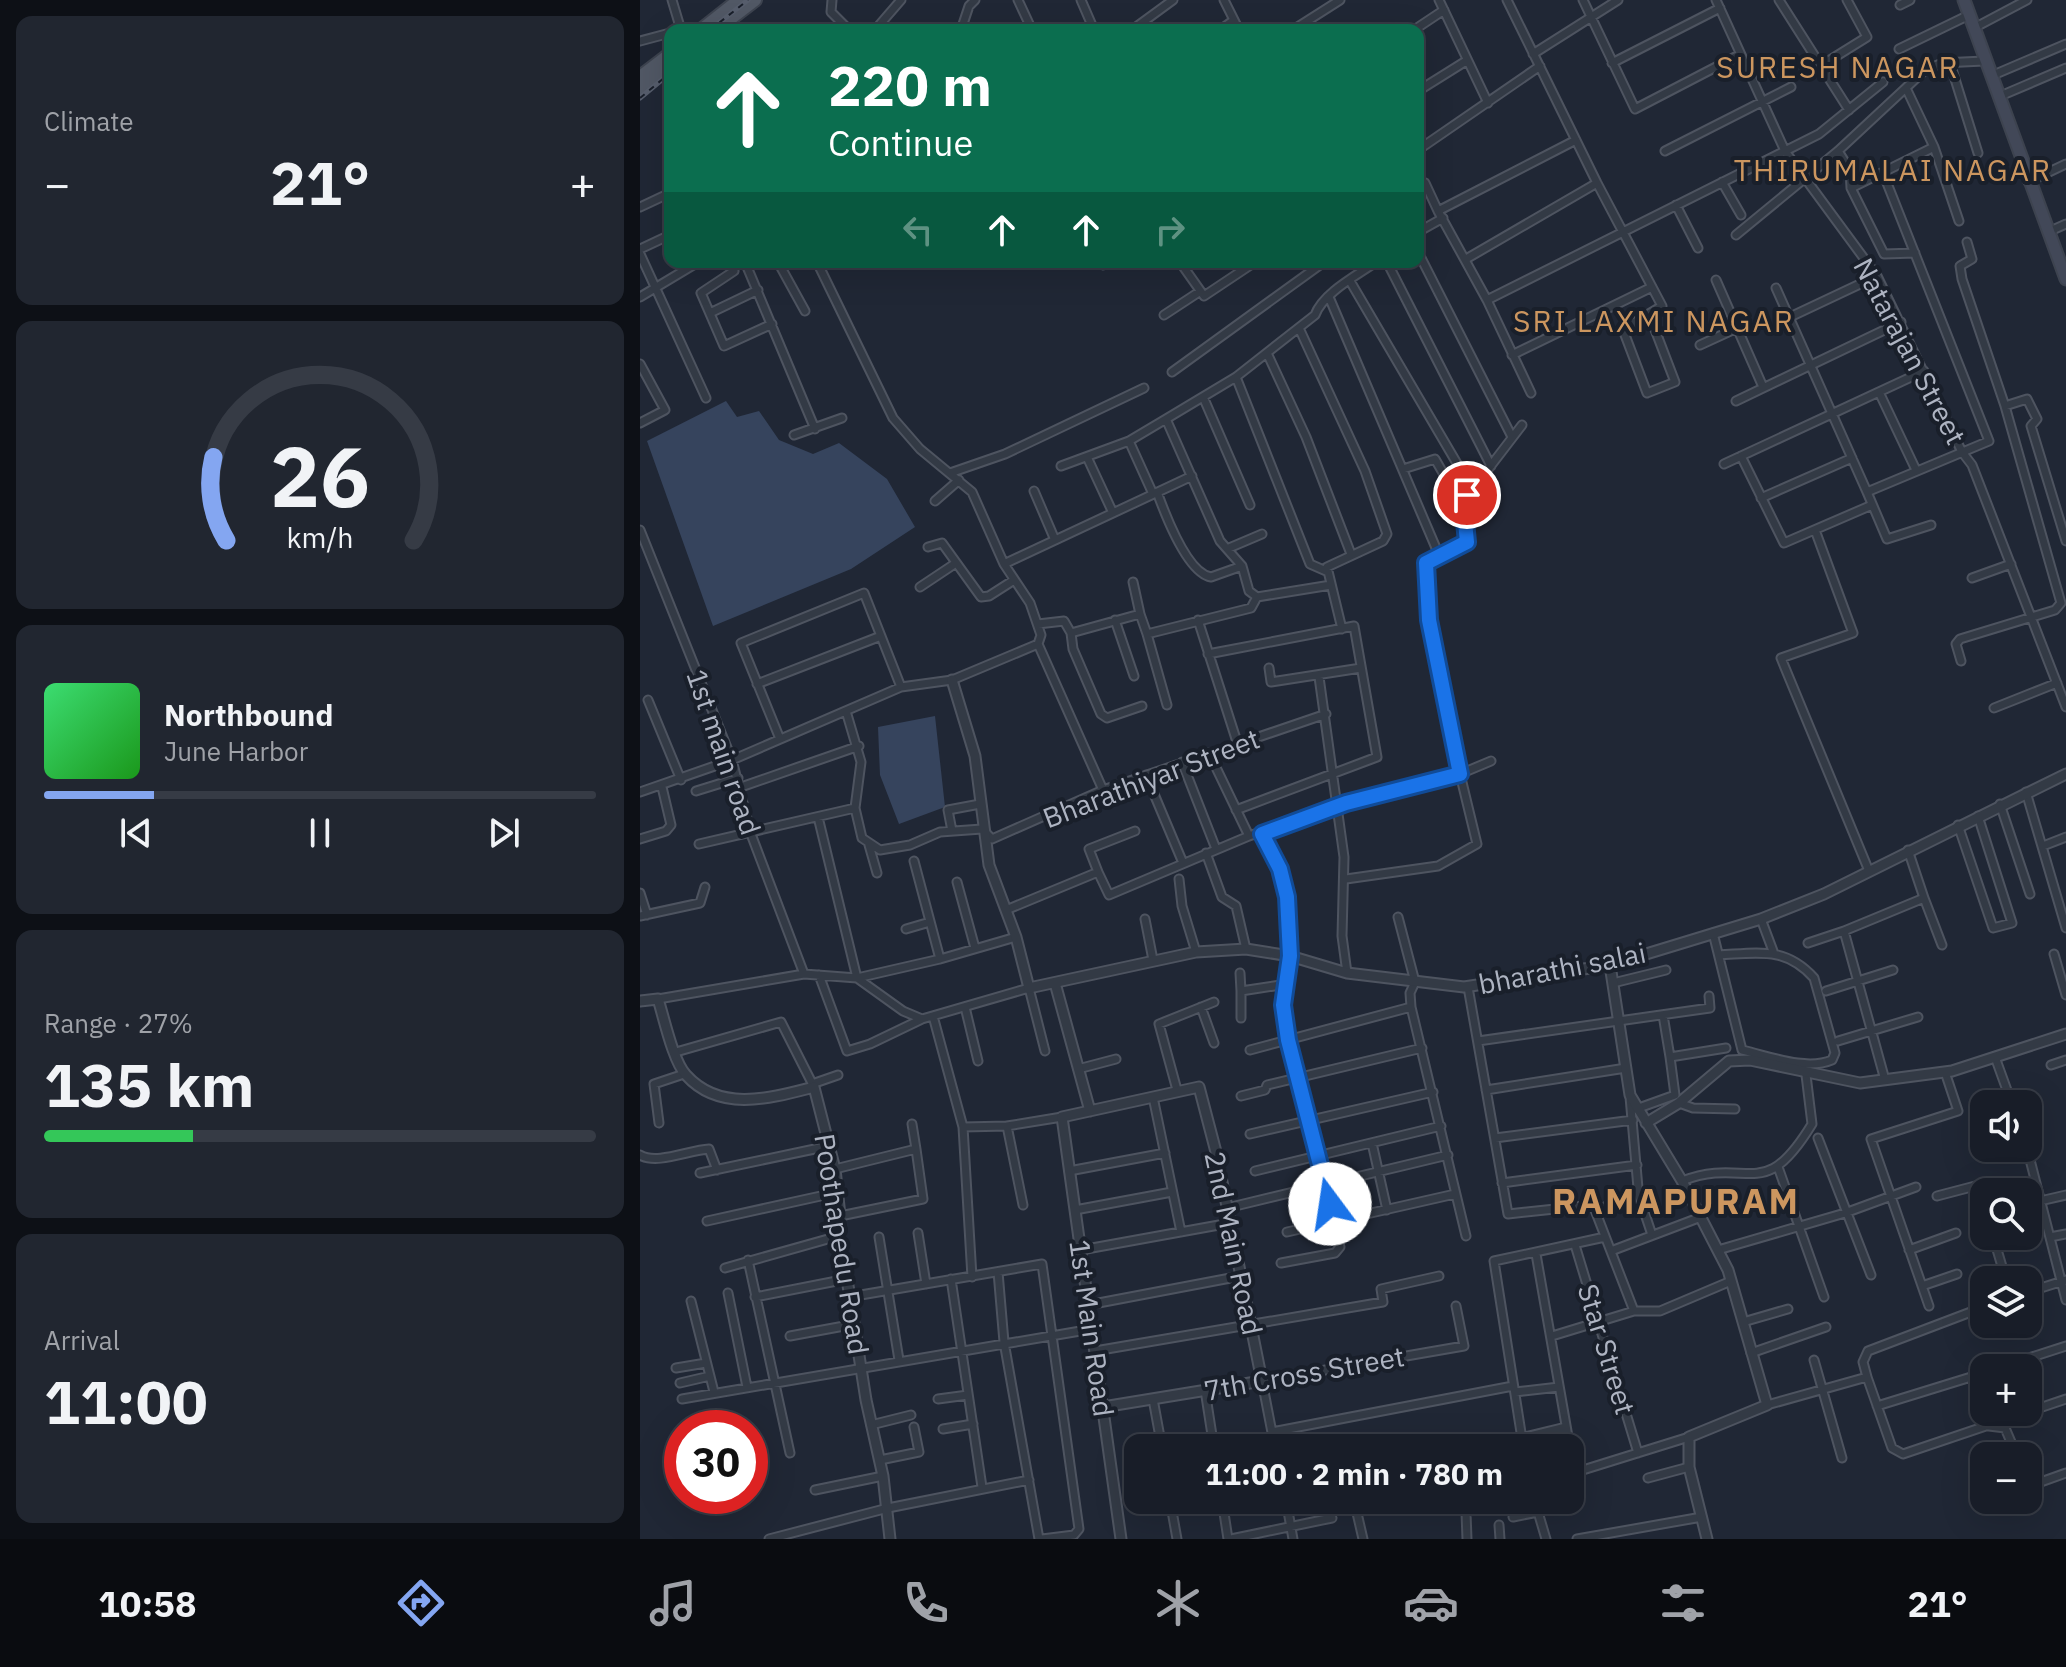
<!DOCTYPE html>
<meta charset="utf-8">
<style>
body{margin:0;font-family:"IBM Plex Sans",sans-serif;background:#212630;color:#f1f3f6;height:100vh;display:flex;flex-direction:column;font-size:30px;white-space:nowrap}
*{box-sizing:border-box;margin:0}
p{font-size:26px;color:#9fa2a8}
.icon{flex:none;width:44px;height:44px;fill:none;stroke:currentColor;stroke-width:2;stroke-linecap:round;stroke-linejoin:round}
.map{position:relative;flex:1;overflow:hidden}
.sheet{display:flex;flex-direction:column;gap:16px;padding:16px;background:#0d1016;width:640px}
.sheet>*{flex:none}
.top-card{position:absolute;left:24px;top:24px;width:760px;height:244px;border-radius:16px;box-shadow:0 8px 32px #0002,0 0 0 2px #363b45;background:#0b6e4f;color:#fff;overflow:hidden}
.buttons{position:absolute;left:1330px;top:1090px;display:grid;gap:16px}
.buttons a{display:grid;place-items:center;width:72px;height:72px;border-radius:16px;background:#181d28;box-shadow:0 8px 32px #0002,0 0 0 2px #363b45;font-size:40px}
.speed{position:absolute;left:24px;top:1410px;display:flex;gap:16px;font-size:40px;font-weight:700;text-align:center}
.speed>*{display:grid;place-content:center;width:104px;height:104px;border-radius:50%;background:#181d28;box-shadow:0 8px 32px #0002,0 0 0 2px #363b45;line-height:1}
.speed .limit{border:12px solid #d22;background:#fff;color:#111}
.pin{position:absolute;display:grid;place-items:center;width:68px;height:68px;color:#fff;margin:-34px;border:4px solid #fff;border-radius:50%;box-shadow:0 2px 8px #0007}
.me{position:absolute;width:88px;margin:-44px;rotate:346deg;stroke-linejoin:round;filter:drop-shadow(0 0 6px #0008)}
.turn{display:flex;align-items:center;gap:28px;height:168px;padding:0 32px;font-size:36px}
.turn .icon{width:104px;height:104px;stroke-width:2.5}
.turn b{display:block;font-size:56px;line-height:68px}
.lanes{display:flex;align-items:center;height:76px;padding:0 32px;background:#0003;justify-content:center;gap:40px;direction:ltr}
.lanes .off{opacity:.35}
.big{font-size:60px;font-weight:800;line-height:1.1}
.sheet .card{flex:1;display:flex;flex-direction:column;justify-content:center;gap:12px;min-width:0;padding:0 28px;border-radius:16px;background:#212630}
.sheet .dial{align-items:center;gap:0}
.dial svg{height:208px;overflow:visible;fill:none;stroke:#363b45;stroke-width:7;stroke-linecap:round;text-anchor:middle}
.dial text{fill:#f1f3f6;stroke:none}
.song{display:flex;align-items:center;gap:24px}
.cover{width:96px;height:96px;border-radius:12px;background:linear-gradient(135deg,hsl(140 70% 55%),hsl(120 70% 35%))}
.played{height:8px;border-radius:4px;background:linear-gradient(90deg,#84a6f1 20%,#363b45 20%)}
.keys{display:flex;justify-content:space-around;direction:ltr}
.heat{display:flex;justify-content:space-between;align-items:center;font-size:44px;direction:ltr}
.charge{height:12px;border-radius:6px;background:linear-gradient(90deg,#34c759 27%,#363b45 0)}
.trip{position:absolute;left:484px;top:1434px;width:460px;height:80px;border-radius:16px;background:#181d28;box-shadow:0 8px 32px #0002,0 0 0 2px #363b45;font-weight:800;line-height:80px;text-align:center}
.dock{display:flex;height:128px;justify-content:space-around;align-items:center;background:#0a0c10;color:#9fa2a8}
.dock .icon{width:56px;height:56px}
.dock .on{color:#84a6f1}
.dock b{font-size:36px;color:#f1f3f6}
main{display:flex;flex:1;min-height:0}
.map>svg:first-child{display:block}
.water{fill:#36445d}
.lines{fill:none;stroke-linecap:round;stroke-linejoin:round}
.minor-casing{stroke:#4e5460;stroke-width:11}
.tertiary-casing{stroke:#4e5460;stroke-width:13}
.secondary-casing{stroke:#3d434f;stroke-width:15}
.primary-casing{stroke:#3d434f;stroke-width:16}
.minor{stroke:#333a45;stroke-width:7}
.tertiary{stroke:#333a45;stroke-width:9}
.secondary{stroke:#424858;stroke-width:11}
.primary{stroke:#515865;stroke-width:12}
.rail-casing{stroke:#565d6c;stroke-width:5}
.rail{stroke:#191f2a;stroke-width:2;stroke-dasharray:6;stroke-linecap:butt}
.route-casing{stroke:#114b97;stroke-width:20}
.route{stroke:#1a73e8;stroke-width:14}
.labels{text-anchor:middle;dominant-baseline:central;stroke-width:8;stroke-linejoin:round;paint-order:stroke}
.street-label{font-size:28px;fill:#aeb4c2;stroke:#191f2a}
.neighbourhood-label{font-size:30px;letter-spacing:2px;fill:#cc965f;stroke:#191f2a}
.district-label{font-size:36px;font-weight:bold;letter-spacing:2px;fill:#cc965f;stroke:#191f2a}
</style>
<main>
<section class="sheet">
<div class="card"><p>Climate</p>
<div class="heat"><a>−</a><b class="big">21°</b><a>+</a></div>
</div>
<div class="card dial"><svg viewBox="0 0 100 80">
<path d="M14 69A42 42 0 1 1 86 69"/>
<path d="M14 69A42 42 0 0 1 9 37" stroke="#84a6f1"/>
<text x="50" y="56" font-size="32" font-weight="700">26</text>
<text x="50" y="72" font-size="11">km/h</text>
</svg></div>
<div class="card">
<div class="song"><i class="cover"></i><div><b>Northbound</b><p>June Harbor</p></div></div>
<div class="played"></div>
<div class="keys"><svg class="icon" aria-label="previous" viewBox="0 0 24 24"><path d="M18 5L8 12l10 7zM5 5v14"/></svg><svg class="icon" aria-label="pause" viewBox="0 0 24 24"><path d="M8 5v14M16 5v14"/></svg><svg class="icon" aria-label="next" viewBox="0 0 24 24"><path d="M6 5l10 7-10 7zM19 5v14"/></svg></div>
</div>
<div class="card"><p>Range · 27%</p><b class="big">135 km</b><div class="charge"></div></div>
<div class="card"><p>Arrival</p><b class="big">11:00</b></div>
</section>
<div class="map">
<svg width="1426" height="1539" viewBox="0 0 1426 1539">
<rect width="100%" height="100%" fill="#202735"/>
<path class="water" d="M86,401L97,417L119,411L139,440L173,454L199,443L247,479L275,527L211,569L73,626L7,441Z
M295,716L305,807L259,824L240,775L238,727Z"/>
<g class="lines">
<g class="minor-casing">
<path id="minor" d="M32,0L41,30
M192,0L191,12L209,30
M378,0L392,30
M441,0L454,30
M584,0L599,30
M799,0L848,103
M867,0L957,183L1022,306L987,327L985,335L1007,393L1035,382L1009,314
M943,0L995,109L1099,55
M1076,0L1145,151L1237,276L1322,452L1332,465L1426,707
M1139,0L1209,110
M1260,5L1270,0
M1334,28L1387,0
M235,30L261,0
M321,30L329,6L335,0
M492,30L533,0
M580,30L594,20
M653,30L700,0
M774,30L804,10
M0,41L30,33
M1259,49L1329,15
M893,54L978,0
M972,63L1080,8
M1310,63L1338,153
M1182,65L1227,37L1207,0
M1351,76L1426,44
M1266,88L1294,147L1319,221
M778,91L826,61
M1358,97L1426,68
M778,150L900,66
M1025,151L1151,87
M1198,151L1210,170L1211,188L1244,254L1275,253
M1082,182L1101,215
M1388,182L1426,164
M785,183L798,211
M1211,188L1294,147
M1036,205L1058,248
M0,207L30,193
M778,232L803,218
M1408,232L1426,224
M1096,235L1198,151L1284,71L1302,63L1344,61
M0,249L30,235
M778,252L872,437
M0,254L66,398
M826,259L957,183
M90,262L94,271L61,293L84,346L132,324
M105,262L175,429
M138,262L165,311
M540,262L564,296L615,262
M747,262L851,466
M463,265L468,262
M1076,280L1123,387
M710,281L832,489
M1136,288L1227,492L1349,441L1243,173
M0,297L55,264
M689,297L799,555
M847,300L1179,134L1243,82
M70,313L118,290
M524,315L559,292
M1150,317L1237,276
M659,328L725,471L747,534L743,541L687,567L702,629
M1060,345L1097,328
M627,353L666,437L711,554
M872,355L1012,287
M0,364L25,410L0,423
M532,372L684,262
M596,377L670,564L686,571
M1239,392L1276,470
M891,393L847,300L798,211L936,140
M564,399L610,505
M1096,401L1261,322
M1365,406L1387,399L1397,419L1391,426L1426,541
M154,435L202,418
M489,441L513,494
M1101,456L1144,543L1232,505
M447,457L473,513
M1084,464L1284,371
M421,466L489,441L526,419
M763,469L795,459L822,506
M310,473L365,454L504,388
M394,491L415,540
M517,492C525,514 547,573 571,577L602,566
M1227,492L1247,539L1291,525
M1121,498L1212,458
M295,501L319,480
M0,530L92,760L111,834L164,974
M1175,530L1213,633L1141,658L1229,871
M288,547L302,543L341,597L349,596L374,580
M589,548L622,534
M364,564L552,476
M1332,578L1371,564
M493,582L500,614
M691,585L617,597L609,591L602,566L580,541L526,419L596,377L675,315C683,293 716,276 736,262
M280,587L316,563
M475,620L494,676
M558,620L597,742
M398,624L424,621L431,633L500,614L507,634L611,608L617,597
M431,633L433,649L461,714L467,718L502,706
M507,634L527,705
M398,644L463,790
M568,654L714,626L737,757L596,810
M1321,661L1316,644L1320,639L1415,610L1421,603L1365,406L1322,279L1320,266L1332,259L1327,242
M629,668L631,682L721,668
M679,677L704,857L702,936L707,973
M117,684L241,636
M8,700L41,780
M1354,708L1417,683
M140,739L101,643L224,593L261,687
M569,753L609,836
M542,762L576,849
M506,775L543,863
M101,787L219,746
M56,791L98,778
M0,792L92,760L261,687L312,680L398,644L401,635L390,603L364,564L332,492L280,449L253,418L177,262
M1386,792L1426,928
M1360,804L1390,894
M215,808L222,838L240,850L270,845L300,832L342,829L352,839L463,790L686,714
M178,817L217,978L300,959
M1318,825L1353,928L1372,923L1338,816
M312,831L308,810L340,804
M622,834L640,869L647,897L650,956L643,1005L648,1040L700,1247L695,1253L641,1263
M0,839L26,831L31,825L22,787
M59,844L215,808L221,762L206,711
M229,845L237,873
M1403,846L1426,837
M566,853L582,897L596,906L606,949
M274,861L300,959L376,937
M458,872L469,895L609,836L706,803L820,774L789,620L786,563L827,542L823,502L882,425
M539,879L542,906L556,952
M706,879L798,866L837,844L820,774L851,761
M317,882L335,948
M0,893L7,915
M1284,898L1302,945
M366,910L458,872L449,849L495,831
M0,916L60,903L65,887
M758,917L775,982L770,993L771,1007L826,1236
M505,919L513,960
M1121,919L1133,951
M266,929L290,922
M1073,933L1102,1050C1129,1056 1166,1071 1192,1060L1195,1053L1174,978C1145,946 1118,953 1079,955
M1168,943L1204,931
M1414,954L1426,995
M600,973L601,991L647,984
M179,975L207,1051L230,1044L282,1019
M973,983L1026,970
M828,987L868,1214L953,1205L994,1311
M601,991V1018
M1186,991L1253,970
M18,999L164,974L217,978L263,1011L282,1019L389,988L405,1051
M325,1007L338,1061
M561,1007L574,1043
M1023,1015L1030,1057
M293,1016L323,1127
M838,1041L1070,1008L1069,996
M1198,1041L1278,1017
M610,1050L771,1007
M36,1052L141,1022L174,1087
M1355,1057L1372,1104
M1411,1065L1426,1060
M438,1069L476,1059
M1245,1080L1204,931L1284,898L1268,850
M172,1084L198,1075
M537,1090L519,1024L574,1002
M846,1090L986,1068
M601,1096L625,1090L627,1085L782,1048
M513,1097L541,1232
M1039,1103L1053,1108L1095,1109
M996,1109L1035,1095L1030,1057L1086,1048
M19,1123L14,1084L44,1074
M272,1124L276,1149
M610,1134L793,1092
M855,1138L993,1120
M1178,1138L1231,1275
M732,1143L747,1210
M1387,1148L1426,1300
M0,1155C17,1165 49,1150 69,1149L77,1170
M1138,1167L1184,1297
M195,1169L276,1149L283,1199L200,1216
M429,1171L525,1153
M615,1171L801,1126
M60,1173L189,1146
M1042,1181C1110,1155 1122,1206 1172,1124L1166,1075
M862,1183L997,1165
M997,1190L1012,1235
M1297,1196L1339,1185L1344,1203
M1400,1201L1426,1195
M383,1205L367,1126L422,1117
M587,1208L808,1155
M435,1210L532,1192
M956,1212L998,1188L990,1097
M67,1221L199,1192
M647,1232L815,1194
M278,1233L286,1284
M1353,1236L1366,1280
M239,1237L259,1360
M1410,1237L1426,1234
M935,1245L998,1453
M441,1250L590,1223
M1078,1250L1205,1213L1276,1187
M1269,1250L1316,1233
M971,1251L1061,1217
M896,1254L930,1448
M108,1260L150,1453
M85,1268L195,1237
M358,1272L364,1342L399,1539
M332,1277L323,1127L367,1126
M311,1279L342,1487
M1282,1286L1317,1274
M1388,1292L1426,1280
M88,1293L107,1387
M115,1297L207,1279
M209,1297L402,1264L439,1529L434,1535L402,1539
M51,1301L74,1392
M448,1305L601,1276
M1289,1306L1231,1139L1318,1111L1305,1072
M1103,1322L1148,1309
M150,1336L215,1324
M912,1336L994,1311H1020L1091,1281
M455,1351L743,1302L741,1289L799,1276
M1111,1353L1186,1327
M1174,1360L1202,1458
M36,1368L66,1363
M1358,1368L1426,1346
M1227,1377L1223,1362L1228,1351L1344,1307
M1332,1377L1344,1411
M40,1383L70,1376
M565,1390L574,1448
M875,1392L919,1387
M42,1399L452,1329
M298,1399L328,1395
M513,1399L522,1448
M1127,1405L1227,1377L1252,1448L1263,1454L1426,1399
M1237,1406L1344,1373
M1344,1412L1349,1426L1365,1428L1377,1456
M231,1425L271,1415
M303,1429L333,1424
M632,1432L873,1386
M882,1439L854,1261L965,1237
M635,1448L622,1381L824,1346L816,1306
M840,1448L926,1427
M930,1449L935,1473
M240,1460L279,1452L274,1427
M930,1474L1049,1437
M1008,1478L1049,1467
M1388,1480L1398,1483L1426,1473
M175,1490L243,1476
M530,1500L537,1539
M582,1500L588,1539
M646,1500L653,1539
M714,1500L723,1539
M762,1500L764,1508
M873,1517L898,1512L906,1539
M859,1525L860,1539
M129,1539L248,1508L389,1480
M591,1539L692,1518
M827,1539L826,1513L851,1500
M937,1539L1062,1517"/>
</g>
<g class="tertiary-casing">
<path id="tertiary" d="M312,680L335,756L349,865L376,937L389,988L556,952L606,949L650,956L707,973L824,987L970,965L1121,919L1184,894L1426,774
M970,965L990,1095L1042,1181L1088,1270L1127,1405L1049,1437V1467L1067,1539
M415,983L450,1111
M0,1001L18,999C24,1018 33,1061 46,1075C80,1113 131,1098 174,1087L195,1169L200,1216L195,1237L207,1279L226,1400L243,1476L250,1539
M1006,1123L1039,1103L1089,1061L1110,1060L1220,1083L1312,1071L1426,1034
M463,1407L622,1381L576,1152L559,1087L422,1117L481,1539"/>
</g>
<g class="secondary-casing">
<path id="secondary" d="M1324,0L1426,279"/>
</g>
<g class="primary-casing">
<path id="primary" d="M61,30L99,0
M76,30L115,0
M0,77L30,54
M0,90L30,66"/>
</g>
<use href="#minor" class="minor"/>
<use href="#tertiary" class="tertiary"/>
<use href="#secondary" class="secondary"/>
<use href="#primary" class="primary"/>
<g class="rail-casing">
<path id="rail" d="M70,30L108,0
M0,98L30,73"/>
</g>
<use href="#rail" class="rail"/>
</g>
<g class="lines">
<g class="route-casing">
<path id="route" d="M690,1204L648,1040L643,1005L650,956L647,897L640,869L622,834L706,803L820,774L789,620L786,563L827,542L823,502L827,495"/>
</g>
<use href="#route" class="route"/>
</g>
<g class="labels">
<g class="street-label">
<text transform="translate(1270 351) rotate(62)">Natarajan Street</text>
<text transform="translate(84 752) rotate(71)">1st main road</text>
<text transform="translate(511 778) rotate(-21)">Bharathiyar Street</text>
<text transform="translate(922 968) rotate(-11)">bharathi salai</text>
<text transform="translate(594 1243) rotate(78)">2nd Main Road</text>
<text transform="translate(202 1244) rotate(81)">Poothapedu Road</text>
<text transform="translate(452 1328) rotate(82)">1st Main Road</text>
<text transform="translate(967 1349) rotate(73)">Star Street</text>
<text transform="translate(664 1373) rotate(-10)">7th Cross Street</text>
</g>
<g class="neighbourhood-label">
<text x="1198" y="66">SURESH NAGAR</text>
<text x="1253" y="169">THIRUMALAI NAGAR</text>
<text x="1014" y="320">SRI LAXMI NAGAR</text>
</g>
<g class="district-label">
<text x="1036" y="1200">RAMAPURAM</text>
</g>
</g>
</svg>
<div class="buttons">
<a><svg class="icon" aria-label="sound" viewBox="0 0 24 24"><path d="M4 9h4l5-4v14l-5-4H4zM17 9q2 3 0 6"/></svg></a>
<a><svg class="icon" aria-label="search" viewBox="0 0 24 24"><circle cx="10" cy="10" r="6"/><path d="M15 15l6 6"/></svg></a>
<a><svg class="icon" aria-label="layers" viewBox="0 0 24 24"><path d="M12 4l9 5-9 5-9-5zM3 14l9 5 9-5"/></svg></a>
<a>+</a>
<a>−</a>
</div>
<div class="speed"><div class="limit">30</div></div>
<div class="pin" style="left:827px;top:495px;background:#d93025"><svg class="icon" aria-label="arrive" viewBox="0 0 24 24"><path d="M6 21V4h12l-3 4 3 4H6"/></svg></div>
<svg class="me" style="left:690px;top:1204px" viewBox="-20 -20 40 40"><circle r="19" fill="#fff"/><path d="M0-13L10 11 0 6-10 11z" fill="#1a73e8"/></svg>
<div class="trip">11:00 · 2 min · 780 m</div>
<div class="top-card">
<div class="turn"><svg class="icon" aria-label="ahead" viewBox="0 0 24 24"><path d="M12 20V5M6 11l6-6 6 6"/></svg><div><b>220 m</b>Continue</div></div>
<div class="lanes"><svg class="icon off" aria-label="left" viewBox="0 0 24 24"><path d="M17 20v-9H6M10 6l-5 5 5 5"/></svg><svg class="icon" aria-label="ahead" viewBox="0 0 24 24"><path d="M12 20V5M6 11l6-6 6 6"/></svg><svg class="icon" aria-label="ahead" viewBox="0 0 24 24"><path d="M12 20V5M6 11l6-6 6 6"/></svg><svg class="icon off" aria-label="right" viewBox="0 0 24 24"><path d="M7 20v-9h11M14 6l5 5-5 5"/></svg></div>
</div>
</div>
</main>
<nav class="dock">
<b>10:58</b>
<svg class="icon on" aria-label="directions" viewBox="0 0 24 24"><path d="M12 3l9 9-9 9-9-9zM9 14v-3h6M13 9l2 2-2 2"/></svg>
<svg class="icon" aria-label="music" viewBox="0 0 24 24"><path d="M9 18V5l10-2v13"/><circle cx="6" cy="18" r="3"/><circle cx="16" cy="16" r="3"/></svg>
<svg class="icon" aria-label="phone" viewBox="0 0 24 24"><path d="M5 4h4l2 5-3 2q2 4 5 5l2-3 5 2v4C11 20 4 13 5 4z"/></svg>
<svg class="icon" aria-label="climate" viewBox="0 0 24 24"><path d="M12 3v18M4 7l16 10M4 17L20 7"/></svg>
<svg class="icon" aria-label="car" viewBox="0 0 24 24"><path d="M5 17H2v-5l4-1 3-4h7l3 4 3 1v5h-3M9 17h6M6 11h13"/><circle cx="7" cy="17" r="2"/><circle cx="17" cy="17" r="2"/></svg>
<svg class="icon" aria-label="filters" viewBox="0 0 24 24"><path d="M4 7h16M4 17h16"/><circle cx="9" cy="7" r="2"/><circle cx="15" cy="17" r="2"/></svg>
<b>21°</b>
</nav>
